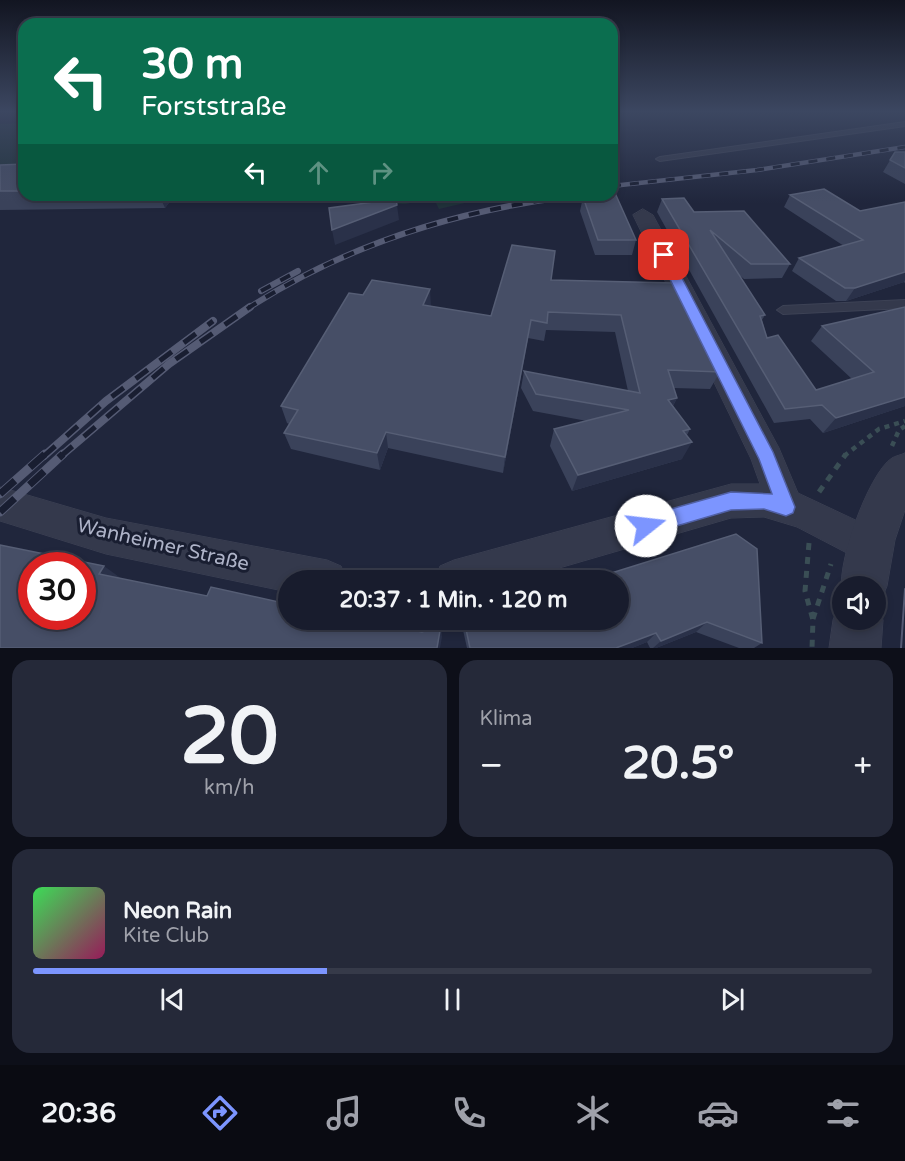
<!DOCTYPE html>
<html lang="de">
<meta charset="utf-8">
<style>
body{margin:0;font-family:"Varela Round",sans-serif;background:#252939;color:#f1f3f6;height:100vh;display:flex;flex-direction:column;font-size:22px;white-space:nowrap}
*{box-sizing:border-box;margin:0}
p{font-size:20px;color:#9fa1aa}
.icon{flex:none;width:33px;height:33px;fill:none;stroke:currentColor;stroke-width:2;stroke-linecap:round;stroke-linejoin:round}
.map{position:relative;height:648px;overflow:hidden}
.drawer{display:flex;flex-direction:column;gap:12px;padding:12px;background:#0d0f19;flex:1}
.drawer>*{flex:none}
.guide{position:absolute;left:18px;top:18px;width:600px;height:183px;border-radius:18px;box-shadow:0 3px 9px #0003,0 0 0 2px #363a49;background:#0b6e4f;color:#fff;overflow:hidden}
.buttons{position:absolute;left:832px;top:576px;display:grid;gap:12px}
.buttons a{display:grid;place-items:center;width:54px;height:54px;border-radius:50%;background:#181c2d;box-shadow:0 3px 9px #0003,0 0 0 2px #363a49;font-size:30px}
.speed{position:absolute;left:18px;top:552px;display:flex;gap:12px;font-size:30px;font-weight:700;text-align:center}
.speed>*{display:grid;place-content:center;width:78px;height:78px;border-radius:50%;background:#181c2d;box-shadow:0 3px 9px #0003,0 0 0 2px #363a49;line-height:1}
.speed .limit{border:9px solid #d22;background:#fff;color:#111}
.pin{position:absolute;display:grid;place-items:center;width:51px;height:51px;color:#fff;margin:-26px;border-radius:12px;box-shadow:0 3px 9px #0006}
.me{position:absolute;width:66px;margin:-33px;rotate:74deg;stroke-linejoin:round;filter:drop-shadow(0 0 4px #0008)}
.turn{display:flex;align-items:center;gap:21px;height:126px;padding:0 24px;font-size:27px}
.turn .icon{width:78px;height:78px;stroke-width:2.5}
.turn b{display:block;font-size:42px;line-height:51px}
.lanes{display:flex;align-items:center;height:57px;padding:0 24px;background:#0003;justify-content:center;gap:30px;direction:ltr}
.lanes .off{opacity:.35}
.big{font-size:45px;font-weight:800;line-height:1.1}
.drawer .tile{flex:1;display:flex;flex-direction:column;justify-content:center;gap:9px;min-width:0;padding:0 21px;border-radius:18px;background:#252939}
.drawer .dial{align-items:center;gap:0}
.dial b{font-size:78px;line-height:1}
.song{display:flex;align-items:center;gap:18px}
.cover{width:72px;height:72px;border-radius:9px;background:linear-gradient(135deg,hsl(130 70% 55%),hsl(330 70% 35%))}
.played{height:6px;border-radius:3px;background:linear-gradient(90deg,#7c95ff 35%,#363a49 35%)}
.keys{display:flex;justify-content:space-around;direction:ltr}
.heat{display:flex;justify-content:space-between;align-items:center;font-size:33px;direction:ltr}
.drawer .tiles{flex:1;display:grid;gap:12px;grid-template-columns:1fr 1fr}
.tile:last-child{grid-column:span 2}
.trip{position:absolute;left:278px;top:570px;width:351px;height:60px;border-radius:30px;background:#181c2d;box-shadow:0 3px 9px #0003,0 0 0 2px #363a49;font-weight:800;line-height:60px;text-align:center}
.menu{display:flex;height:96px;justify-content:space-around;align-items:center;background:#0a0b12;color:#9fa1aa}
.menu .icon{width:42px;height:42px}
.menu .active{color:#7c95ff}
.menu b{font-size:27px;color:#f1f3f6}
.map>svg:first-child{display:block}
.green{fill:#22343d}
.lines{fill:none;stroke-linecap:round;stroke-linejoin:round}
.service-casing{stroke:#3d4255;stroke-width:2}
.minor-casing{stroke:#3d4255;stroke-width:1}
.tertiary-casing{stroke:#3d4255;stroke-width:1}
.path-far1{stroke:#3a4e55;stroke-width:4.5;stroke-dasharray:5 5;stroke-linecap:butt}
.path{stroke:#3a4e55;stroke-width:5;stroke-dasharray:7 7;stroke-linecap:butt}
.service{fill:#34394c;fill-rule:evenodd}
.minor{fill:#34394c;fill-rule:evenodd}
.tertiary{fill:#34394c;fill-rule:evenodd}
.tram{stroke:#555b74;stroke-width:2}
.rail-far3-casing{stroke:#555b74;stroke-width:4.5}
.rail-far2-casing{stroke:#555b74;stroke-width:6}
.rail-far1-casing{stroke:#555b74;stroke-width:8}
.rail-casing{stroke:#555b74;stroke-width:9}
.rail-far3{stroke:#191e31;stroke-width:3;stroke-dasharray:9;stroke-linecap:butt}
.rail-far2{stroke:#191e31;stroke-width:4;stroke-dasharray:11;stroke-linecap:butt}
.rail-far1{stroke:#191e31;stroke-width:5;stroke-dasharray:15;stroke-linecap:butt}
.rail{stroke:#191e31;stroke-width:7;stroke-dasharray:20;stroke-linecap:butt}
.wall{fill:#3a425a}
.shaded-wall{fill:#2a3149}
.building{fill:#464e66;stroke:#565e75;stroke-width:1.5;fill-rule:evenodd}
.route{fill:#7c95ff;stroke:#5161a6;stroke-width:1.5}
.labels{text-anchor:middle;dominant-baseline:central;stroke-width:6;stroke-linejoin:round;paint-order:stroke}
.near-street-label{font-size:20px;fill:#aeb3c8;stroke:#191e31}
</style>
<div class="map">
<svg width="905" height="648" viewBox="0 0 905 648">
<rect width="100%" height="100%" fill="#20263c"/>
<path class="green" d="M24,123V171H0V124Z
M318,195H499L439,209L434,199L405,204L318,200Z"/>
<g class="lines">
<g class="service-casing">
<path id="service" d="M905,122V126L660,161L656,159L660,157Z
M905,300V308L783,314L777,310L783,306Z"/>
</g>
<g class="minor-casing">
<path id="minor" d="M643,209L653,215L779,448L798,493L881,532L887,545L881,558L868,564L797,527L764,517L731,518L518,580H435L440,566L454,560L731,484H760L751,459L633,215Z
M0,487L106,518L327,560L341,566L347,580H288V592L106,554L0,521Z"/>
</g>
<g class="tertiary-casing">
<path id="tertiary" d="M905,453V510L895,540L887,586L880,603L877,605L883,620L881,648H829L833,620L840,602L843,601V620H876V586H843V597C833,572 868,473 892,458C895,456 901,455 905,453Z"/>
</g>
<path class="path-far1" d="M892,446L899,430L905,426
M844,456L879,429L905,421"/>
<path class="path" d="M819,492L846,454
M809,543L805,591L813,620L812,648
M813,619L831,564"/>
<use href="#service" class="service"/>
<use href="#minor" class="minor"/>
<use href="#tertiary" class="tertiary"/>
<path class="tram" d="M901,648L905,589"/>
<g class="rail-far3-casing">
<path id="rail-far3" d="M612,186L757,170L905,147
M560,198L581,195"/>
</g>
<g class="rail-far2-casing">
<path id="rail-far2" d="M261,291L298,271
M247,309C345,245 458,210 573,196"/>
</g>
<g class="rail-far1-casing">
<path id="rail-far1" d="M44,456L106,401L213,321
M61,456L169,364L250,307"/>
</g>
<g class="rail-casing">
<path id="rail" d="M0,494L45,454
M0,512L63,454"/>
</g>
<use href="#rail-far3" class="rail-far3"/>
<use href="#rail-far2" class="rail-far2"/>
<use href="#rail-far1" class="rail-far1"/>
<use href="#rail" class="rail"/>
</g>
<path class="wall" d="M895,152H905V184L883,172Z
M24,164V195H200H175L165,208L0,210V165Z
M790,195L860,211L905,202V283L904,282L846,301H836L792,271L799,258L844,246L784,207Z
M583,197L636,240L632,255H595L580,211Z
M662,199L694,212L790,264L782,278L744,279L739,275L765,315L762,320L767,338L816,390L852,379L811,341L822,326L905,307V406L823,433L810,419L774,423L657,212Z
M551,280L674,283L720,372L710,389L674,388L677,398L673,406L690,429L687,435L682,459L572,491L550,446L554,429L587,421L533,411L521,388L524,371L628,391L615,332L546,330L544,341L528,338L503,473L388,448L380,470L291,449L284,433L289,424L287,423L281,406L363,295L491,316Z
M618,580L762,643L754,648H739L696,632L656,648H650L647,642L632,648H467L463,630L464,620Z"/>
<path class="shaded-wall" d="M159,195H175L165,208Z
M397,205L399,220L335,245L332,230Z
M905,272V280L904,282L846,301L855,288Z
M430,289L431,306L423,305Z
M531,320L528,338L503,473L505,457Z
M905,397V406L823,433L836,418Z
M677,398L668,415V400Z
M386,432L388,448L380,470L377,453Z
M692,442L682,459L572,491L578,475Z
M104,566L122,579L99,574Z
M707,622L696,632L656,648H653L661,641Z
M441,625L442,637L440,648H437Z
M656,633L647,642L632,648H616Z"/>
<path class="building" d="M895,152H905V168L890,160Z
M24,164V191H0V165Z
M824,189L860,211L905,202V272L855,288H845L799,258L863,240L790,195Z
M615,193L636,240H598L583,197L612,195V194Z
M684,198L694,212L744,211L790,264H751L710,230L765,315L760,316L767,338L778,335L816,390L874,372L822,326L905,307V397L836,418L822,405L785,409L662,199Z
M396,199L397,205L332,230L329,208Z
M512,245L555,251L551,280L674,283L720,372L668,370L677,398L668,400L690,429L683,431L692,442L578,475L554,429L629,410L536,394L524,371L640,393L621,315L548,312L547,323L531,320L505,457L386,432L377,453L284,433L298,410L281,406L349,293L363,295L372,280L430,289L423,305L491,316Z
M736,534L757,549L762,643L707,622L661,641L656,633L616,648H470L464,620H618V580H589Z
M0,545L104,566L99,574L207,596L211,587L288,604V620H363L422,632L441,625L437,648H0ZM32,566H82V616H32Z"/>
<linearGradient id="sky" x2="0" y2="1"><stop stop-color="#121521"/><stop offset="0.55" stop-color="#3c4761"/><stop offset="1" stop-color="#3c4761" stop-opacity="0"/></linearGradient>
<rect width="905" height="203" fill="url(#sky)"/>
<path class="route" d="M664,252L670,255L773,452L795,507L793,513L786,516L764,509L731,510L646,535L639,532L636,526L639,519L646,516L731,492L772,494L759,459L658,255Z"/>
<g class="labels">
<g class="near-street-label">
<text transform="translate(163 545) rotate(13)">Wanheimer Straße</text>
</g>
</g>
</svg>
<div class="buttons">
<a><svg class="icon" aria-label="sound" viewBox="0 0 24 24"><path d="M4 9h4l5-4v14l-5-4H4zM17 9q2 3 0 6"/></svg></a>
</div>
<div class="speed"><div class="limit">30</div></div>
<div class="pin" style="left:664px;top:255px;background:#d93025"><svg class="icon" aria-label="arrive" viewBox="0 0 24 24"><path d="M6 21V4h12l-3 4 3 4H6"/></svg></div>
<svg class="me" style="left:646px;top:526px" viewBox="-20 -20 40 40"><circle r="19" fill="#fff"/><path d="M0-13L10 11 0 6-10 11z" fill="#7c95ff"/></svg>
<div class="trip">20:37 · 1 Min. · 120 m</div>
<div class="guide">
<div class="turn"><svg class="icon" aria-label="left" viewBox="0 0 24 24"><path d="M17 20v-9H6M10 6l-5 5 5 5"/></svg><div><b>30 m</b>Forststraße</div></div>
<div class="lanes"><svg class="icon" aria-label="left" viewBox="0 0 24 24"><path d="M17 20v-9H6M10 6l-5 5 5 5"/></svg><svg class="icon off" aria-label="ahead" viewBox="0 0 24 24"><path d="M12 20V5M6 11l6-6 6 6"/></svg><svg class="icon off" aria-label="right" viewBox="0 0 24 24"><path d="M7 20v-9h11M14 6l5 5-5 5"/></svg></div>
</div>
</div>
<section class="drawer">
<div class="tiles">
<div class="tile dial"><b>20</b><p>km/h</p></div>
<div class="tile"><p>Klima</p>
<div class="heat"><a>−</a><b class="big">20.5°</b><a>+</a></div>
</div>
<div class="tile">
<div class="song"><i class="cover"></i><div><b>Neon Rain</b><p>Kite Club</p></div></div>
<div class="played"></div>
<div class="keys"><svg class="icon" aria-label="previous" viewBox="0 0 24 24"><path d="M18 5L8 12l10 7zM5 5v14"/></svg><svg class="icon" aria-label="pause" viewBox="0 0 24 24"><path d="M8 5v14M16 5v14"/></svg><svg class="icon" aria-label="next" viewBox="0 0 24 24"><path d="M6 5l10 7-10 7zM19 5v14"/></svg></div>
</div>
</div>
</section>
<nav class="menu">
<b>20:36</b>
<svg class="icon active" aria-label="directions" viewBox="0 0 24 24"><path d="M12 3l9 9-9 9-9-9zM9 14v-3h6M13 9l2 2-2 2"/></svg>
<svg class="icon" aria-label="music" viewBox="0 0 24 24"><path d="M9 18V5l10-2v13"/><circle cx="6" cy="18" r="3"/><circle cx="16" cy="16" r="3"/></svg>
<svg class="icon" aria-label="phone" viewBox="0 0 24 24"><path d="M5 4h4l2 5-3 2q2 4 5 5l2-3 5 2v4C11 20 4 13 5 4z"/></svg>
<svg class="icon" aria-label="climate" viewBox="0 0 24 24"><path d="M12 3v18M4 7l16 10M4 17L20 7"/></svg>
<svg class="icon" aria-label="car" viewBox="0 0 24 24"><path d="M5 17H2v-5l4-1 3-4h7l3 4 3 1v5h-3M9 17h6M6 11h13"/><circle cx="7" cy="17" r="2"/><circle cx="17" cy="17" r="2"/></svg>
<svg class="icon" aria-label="filters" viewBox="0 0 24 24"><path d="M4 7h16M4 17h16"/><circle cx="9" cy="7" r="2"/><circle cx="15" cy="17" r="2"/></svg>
</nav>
